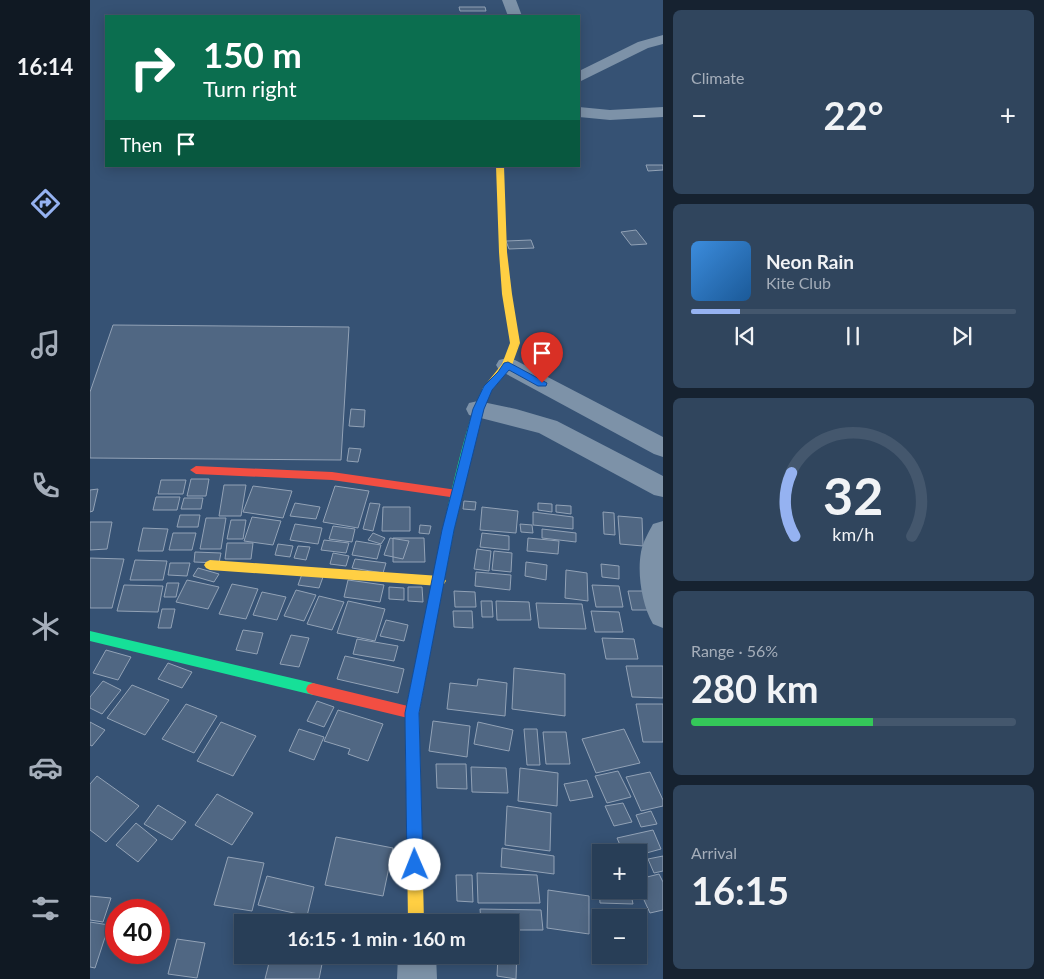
<!DOCTYPE html>
<meta charset="utf-8">
<style>
body{margin:0;font-family:Lato,sans-serif;background:#30455d;color:#f1f3f6;height:100vh;display:flex;flex-direction:column;font-size:19px;white-space:nowrap}
*{box-sizing:border-box;margin:0}
p{font-size:16px;color:#a5aeba}
.icon{flex:none;width:28px;height:28px;fill:none;stroke:currentColor;stroke-width:2;stroke-linecap:round;stroke-linejoin:round}
.map{position:relative;flex:1;overflow:hidden}
.details{display:flex;flex-direction:column;gap:10px;padding:10px;background:#162230;width:381px}
.details>*{flex:none}
.guide{position:absolute;left:15px;top:15px;width:475px;height:152px;border-radius:0px;box-shadow:0 2px 12px #0003,0 0 0 1px #44576d;background:#0b6e4f;color:#fff;overflow:hidden}
.controls{position:absolute;left:502px;top:844px;display:grid;gap:10px}
.controls a{display:grid;place-items:center;width:55px;height:55px;border-radius:0px;background:#283e57;box-shadow:0 2px 12px #0003,0 0 0 1px #44576d;font-size:25px}
.speed{position:absolute;left:15px;top:899px;display:flex;gap:10px;font-size:25px;font-weight:700;text-align:center}
.speed>*{display:grid;place-content:center;width:65px;height:65px;border-radius:50%;background:#283e57;box-shadow:0 2px 12px #0003,0 0 0 1px #44576d;line-height:1}
.speed .limit{border:8px solid #d22;background:#fff;color:#111}
.pin{position:absolute;display:grid;place-items:center;width:42px;height:42px;color:#fff;margin:-51px -21px;border-radius:50% 50% 50% 0;rotate:-45deg;box-shadow:0 0 5px #0007}
.pin .icon{rotate:45deg}
.me{position:absolute;width:55px;margin:-28px;rotate:359deg;stroke-linejoin:round;filter:drop-shadow(0 0 4px #0008)}
.turn{display:flex;align-items:center;gap:18px;height:105px;padding:0 15px;font-size:22px}
.turn .icon{width:65px;height:65px;stroke-width:2.5}
.turn b{display:block;font-size:35px;line-height:42px}
.then{display:flex;align-items:center;height:48px;padding:0 15px;background:#0003;gap:10px;font-size:19px}
.big{font-size:38px;font-weight:700;line-height:1.1}
.details .tile{flex:1;display:flex;flex-direction:column;justify-content:center;gap:8px;min-width:0;padding:0 18px;border-radius:8px;background:#30455d}
.details .dial{align-items:center;gap:0}
.dial svg{height:130px;overflow:visible;fill:none;stroke:#44576d;stroke-width:7;stroke-linecap:round;text-anchor:middle}
.dial text{fill:#f1f3f6;stroke:none}
.song{display:flex;align-items:center;gap:15px}
.cover{width:60px;height:60px;border-radius:8px;background:linear-gradient(135deg,hsl(210 70% 55%),hsl(210 70% 35%))}
.played{height:5px;border-radius:2px;background:linear-gradient(90deg,#95b2f1 15%,#44576d 15%)}
.keys{display:flex;justify-content:space-around;direction:ltr}
.heat{display:flex;justify-content:space-between;align-items:center;font-size:28px;direction:ltr}
.charge{height:8px;border-radius:4px;background:linear-gradient(90deg,#34c759 56%,#44576d 0)}
.trip{position:absolute;left:144px;top:914px;width:285px;height:50px;border-radius:0px;background:#283e57;box-shadow:0 2px 12px #0003,0 0 0 1px #44576d;font-weight:700;line-height:50px;text-align:center}
main{display:flex;flex:1;min-height:0}
.tab-bar{display:flex;flex-direction:column;width:90px;justify-content:space-around;align-items:center;background:#101923;color:#a5aeba}
.tab-bar .icon{width:35px;height:35px}
.tab-bar .selected{color:#95b2f1}
.tab-bar b{font-size:22px;color:#f1f3f6}
.map>svg:first-child{display:block}
.building{fill:#506783;stroke:#92a2b6}
.lines{fill:none;stroke-linecap:round;stroke-linejoin:round}
.street{fill:#7d92a8;fill-rule:evenodd}
.fast{fill:#16e098;fill-rule:evenodd}
.slow{fill:#ffcf43;fill-rule:evenodd}
.jam{fill:#f24e42;fill-rule:evenodd}
.route{fill:#1a73e8;stroke:#114b97}
</style>
<main>
<nav class="tab-bar">
<b>16:14</b>
<svg class="icon selected" aria-label="directions" viewBox="0 0 24 24"><path d="M12 3l9 9-9 9-9-9zM9 14v-3h6M13 9l2 2-2 2"/></svg>
<svg class="icon" aria-label="music" viewBox="0 0 24 24"><path d="M9 18V5l10-2v13"/><circle cx="6" cy="18" r="3"/><circle cx="16" cy="16" r="3"/></svg>
<svg class="icon" aria-label="phone" viewBox="0 0 24 24"><path d="M5 4h4l2 5-3 2q2 4 5 5l2-3 5 2v4C11 20 4 13 5 4z"/></svg>
<svg class="icon" aria-label="climate" viewBox="0 0 24 24"><path d="M12 3v18M4 7l16 10M4 17L20 7"/></svg>
<svg class="icon" aria-label="car" viewBox="0 0 24 24"><path d="M5 17H2v-5l4-1 3-4h7l3 4 3 1v5h-3M9 17h6M6 11h13"/><circle cx="7" cy="17" r="2"/><circle cx="17" cy="17" r="2"/></svg>
<svg class="icon" aria-label="filters" viewBox="0 0 24 24"><path d="M4 7h16M4 17h16"/><circle cx="9" cy="7" r="2"/><circle cx="15" cy="17" r="2"/></svg>
</nav>
<div class="map">
<svg width="573" height="979" viewBox="0 0 573 979">
<rect width="100%" height="100%" fill="#365274"/>
<path class="building" d="M369,7H395L396,11H370Z
M556,165H573V170L558,171Z
M546,230L557,244L541,245L531,232Z
M441,240L444,248L419,249L416,241Z
M23,325L259,327L251,460L0,458V392Z
M261,409L275,410L274,427L259,426Z
M259,448L271,449L268,462L257,461Z
M101,479H119L116,496H97Z
M71,480H96L93,494H68Z
M134,485H156L151,516H129Z
M163,486L202,491L193,518L153,512Z
M245,486L279,491L268,528L233,522Z
M8,489L3,511L0,512V490Z
M66,497H90L87,510H63Z
M94,498H113L111,509H91Z
M374,501L386,502L385,510L373,509Z
M205,503L230,507L226,519L200,516Z
M280,503L290,504L283,531L273,529Z
M448,503L462,504V512L448,510Z
M466,505L481,506V514L466,512Z
M293,507H320V531H292Z
M392,507L428,511L426,533L390,530Z
M443,512L483,517V529L443,525Z
M513,512L524,513L525,535L514,534Z
M90,515H110L108,527H87Z
M528,516L552,518L553,546L530,544Z
M162,517L191,521L183,545L154,541Z
M116,518H136L131,549H110Z
M141,520H156L153,539H137Z
M0,522H22L17,549L0,550Z
M205,524L232,528L228,544L200,540Z
M430,524L442,525L443,533L431,532Z
M330,525L341,526L339,534L329,533Z
M243,526L265,529L262,542L239,539Z
M53,528L78,529L73,551H48Z
M452,529L486,533V542L452,538Z
M83,533H106L102,550H79Z
M283,533L295,538L291,544L278,540Z
M392,533L419,536V550L390,547Z
M300,538L319,541L313,559L294,555Z
M303,538H334L335,562H303Z
M438,538L469,541L468,554L437,551Z
M234,540L259,543L256,553L231,550Z
M266,541L291,545L287,559L262,555Z
M137,543H163L161,559H135Z
M188,544L203,546L200,557L185,555Z
M208,546L220,547L216,560L204,558Z
M387,549L401,551L399,571L384,569Z
M404,551L422,553L421,572L402,570Z
M105,552L131,553L129,563L104,562Z
M243,553L259,556L256,566L240,564Z
M0,558L34,559L22,608H0Z
M265,559L296,563L293,573L262,568Z
M45,560L77,561L73,580H40Z
M436,562L457,565L456,580L435,576Z
M80,563H100L97,576L78,575Z
M511,564L529,566V579L512,577Z
M108,568L129,574L124,582L103,576Z
M476,570L497,573L498,601L475,598Z
M386,572L421,575L420,590L385,586Z
M212,574L233,577L229,588L208,585Z
M97,580L129,587L118,609L86,602Z
M258,580L294,585L290,602L254,597Z
M77,583H89L86,597H74Z
M142,584L168,589L156,619L129,614Z
M34,585L73,586L68,612L27,611Z
M502,585L529,586L533,607H506Z
M299,587L314,588V600L299,599Z
M318,587H332L333,602L318,601Z
M206,590L226,595L214,621L194,616Z
M364,591L385,592L386,607H365Z
M538,591H557L561,610H542Z
M172,592L196,597L187,620L163,615Z
M229,596L254,602L242,630L217,624Z
M258,601L295,609L285,641L247,633Z
M391,601H402L403,617H392Z
M406,601L439,602L441,620H407Z
M446,603L492,604L496,629L449,628Z
M72,609H85L81,628H68Z
M363,611H382L383,628L364,627Z
M501,611L529,612L533,632H505Z
M296,620L318,625L314,641L290,636Z
M153,630L173,633L167,654L146,650Z
M201,635L219,638L209,667L190,664Z
M512,638L544,639L548,659H516Z
M267,639L308,646L304,661L263,654Z
M16,650L41,657L28,680L3,673Z
M255,656L314,669L308,693L247,679Z
M78,663L102,672L92,688L68,679Z
M536,666H573V698L542,697Z
M424,668L475,674V716L422,709Z
M388,679L417,683L415,716L357,709L360,683L387,686Z
M13,681L31,690L12,714L0,708V697Z
M42,685L79,700L55,735L17,718Z
M227,701L244,707L234,727L217,721Z
M96,704L127,716L104,753L72,739Z
M546,704H573V742H553Z
M248,710L293,724L278,761L258,754L260,749L234,741Z
M343,721L380,726L377,757L339,751Z
M0,722L15,730L2,746L0,745Z
M131,722L166,736L143,776L107,761Z
M388,722L423,730L419,751L384,744Z
M209,729L234,737L224,760L199,751Z
M434,729H447L450,765H437Z
M534,729L550,763L506,773L492,739Z
M453,732H476L480,764H456Z
M346,764H376L377,789L347,788Z
M381,767L416,768L418,793L382,792Z
M430,768L468,773L467,806L428,801Z
M528,771L541,797L517,803L505,776Z
M560,772L573,800V806L551,811L536,777Z
M7,776L49,806L16,842L0,830V784Z
M497,780L503,797L480,801L474,784Z
M127,794L163,813L142,845L105,825Z
M533,803L542,822L524,826L515,806Z
M68,805L96,822L82,840L54,824Z
M417,806L461,813L460,851L415,845Z
M561,811L567,824L551,827L546,815Z
M46,823L67,840L48,862L26,845Z
M563,830L571,849L549,855V852H533L527,838Z
M246,837L303,848L293,896L235,885Z
M412,848L464,856V874L411,867Z
M573,856V871L564,873L558,859Z
M138,857L174,863L162,911L124,905Z
M387,873L447,875L450,903H388Z
M569,874L573,882V910L560,913L549,889V879Z
M366,875H382L383,902L367,901Z
M177,876L224,887L217,916L168,905Z
M509,889L540,890L543,904L510,903Z
M458,890L499,896V934L457,928Z
M0,896L21,898L13,922L0,920Z
M390,909L451,910L453,930H420V922H391Z
M518,909H553L557,936H549V918H519Z
M0,922L19,925L5,968L0,967Z
M87,939L115,943L107,978L78,974Z
M420,948L427,949L426,979L407,976L408,955H420Z
M181,955H212L233,959L229,979H175Z"/>
<g class="lines">
<path class="street" d="M412,0H426L432,16H418Z
M573,35V44L558,48L489,82V71L548,42Z
M489,107L520,110L573,107V117L520,120L489,117Z
M417,358L425,360L573,437V457L564,454L409,370L406,365L409,360Z
M388,401L426,409L467,421L573,476V497L564,495L449,433L379,415L376,409L379,403Z
M573,521V628L563,624C552,605 547,574 551,552C553,542 558,533 563,524Z
M308,955H346L347,979H307Z"/>
<path class="fast" d="M397,386L402,389L393,409L364,530L345,627L344,631L339,632L334,631L333,627C339,597 378,391 397,386Z
M0,631L223,683L228,685L230,689L228,693L223,695L0,641Z"/>
<path class="slow" d="M406,166H414L417,252L422,294L430,343L422,365L401,391L397,392L392,389L412,364L420,343L412,294L409,252Z
M120,560L350,576L354,578L356,581L354,584L350,586L120,570L116,568L114,565L116,562Z
M339,622L344,623L345,627L329,713L334,922H318L315,713L333,627L334,623Z"/>
<path class="jam" d="M106,466L242,472L367,490L373,494L367,498L242,480L106,474L100,470Z
M223,683L322,707L327,709L329,713L327,717L322,719L223,695L218,693L216,689L218,685Z"/>
</g>
<path class="route" d="M418,362L457,383L456,386H448L419,370L402,390L394,409L364,530L329,713L333,865L330,871L325,873L319,871L317,865L315,713L352,530L383,409L394,386L408,372L414,363Z"/>
</svg>
<div class="controls">
<a>+</a>
<a>−</a>
</div>
<div class="speed"><div class="limit">40</div></div>
<div class="pin" style="left:452px;top:383px;background:#d93025"><svg class="icon" aria-label="arrive" viewBox="0 0 24 24"><path d="M6 21V4h12l-3 4 3 4H6"/></svg></div>
<svg class="me" style="left:325px;top:865px" viewBox="-20 -20 40 40"><circle r="19" fill="#fff"/><path d="M0-13L10 11 0 6-10 11z" fill="#1a73e8"/></svg>
<div class="trip">16:15 · 1 min · 160 m</div>
<div class="guide">
<div class="turn"><svg class="icon" aria-label="right" viewBox="0 0 24 24"><path d="M7 20v-9h11M14 6l5 5-5 5"/></svg><div><b>150 m</b>Turn right</div></div>
<div class="then">Then<svg class="icon" aria-label="arrive" viewBox="0 0 24 24"><path d="M6 21V4h12l-3 4 3 4H6"/></svg></div>
</div>
</div>
<section class="details">
<div class="tile"><p>Climate</p>
<div class="heat"><a>−</a><b class="big">22°</b><a>+</a></div>
</div>
<div class="tile">
<div class="song"><i class="cover"></i><div><b>Neon Rain</b><p>Kite Club</p></div></div>
<div class="played"></div>
<div class="keys"><svg class="icon" aria-label="previous" viewBox="0 0 24 24"><path d="M18 5L8 12l10 7zM5 5v14"/></svg><svg class="icon" aria-label="pause" viewBox="0 0 24 24"><path d="M8 5v14M16 5v14"/></svg><svg class="icon" aria-label="next" viewBox="0 0 24 24"><path d="M6 5l10 7-10 7zM19 5v14"/></svg></div>
</div>
<div class="tile dial"><svg viewBox="0 0 100 80">
<path d="M14 69A42 42 0 1 1 86 69"/>
<path d="M14 69A42 42 0 0 1 12 30" stroke="#95b2f1"/>
<text x="50" y="56" font-size="32" font-weight="700">32</text>
<text x="50" y="72" font-size="11">km/h</text>
</svg></div>
<div class="tile"><p>Range · 56%</p><b class="big">280 km</b><div class="charge"></div></div>
<div class="tile"><p>Arrival</p><b class="big">16:15</b></div>
</section>
</main>
